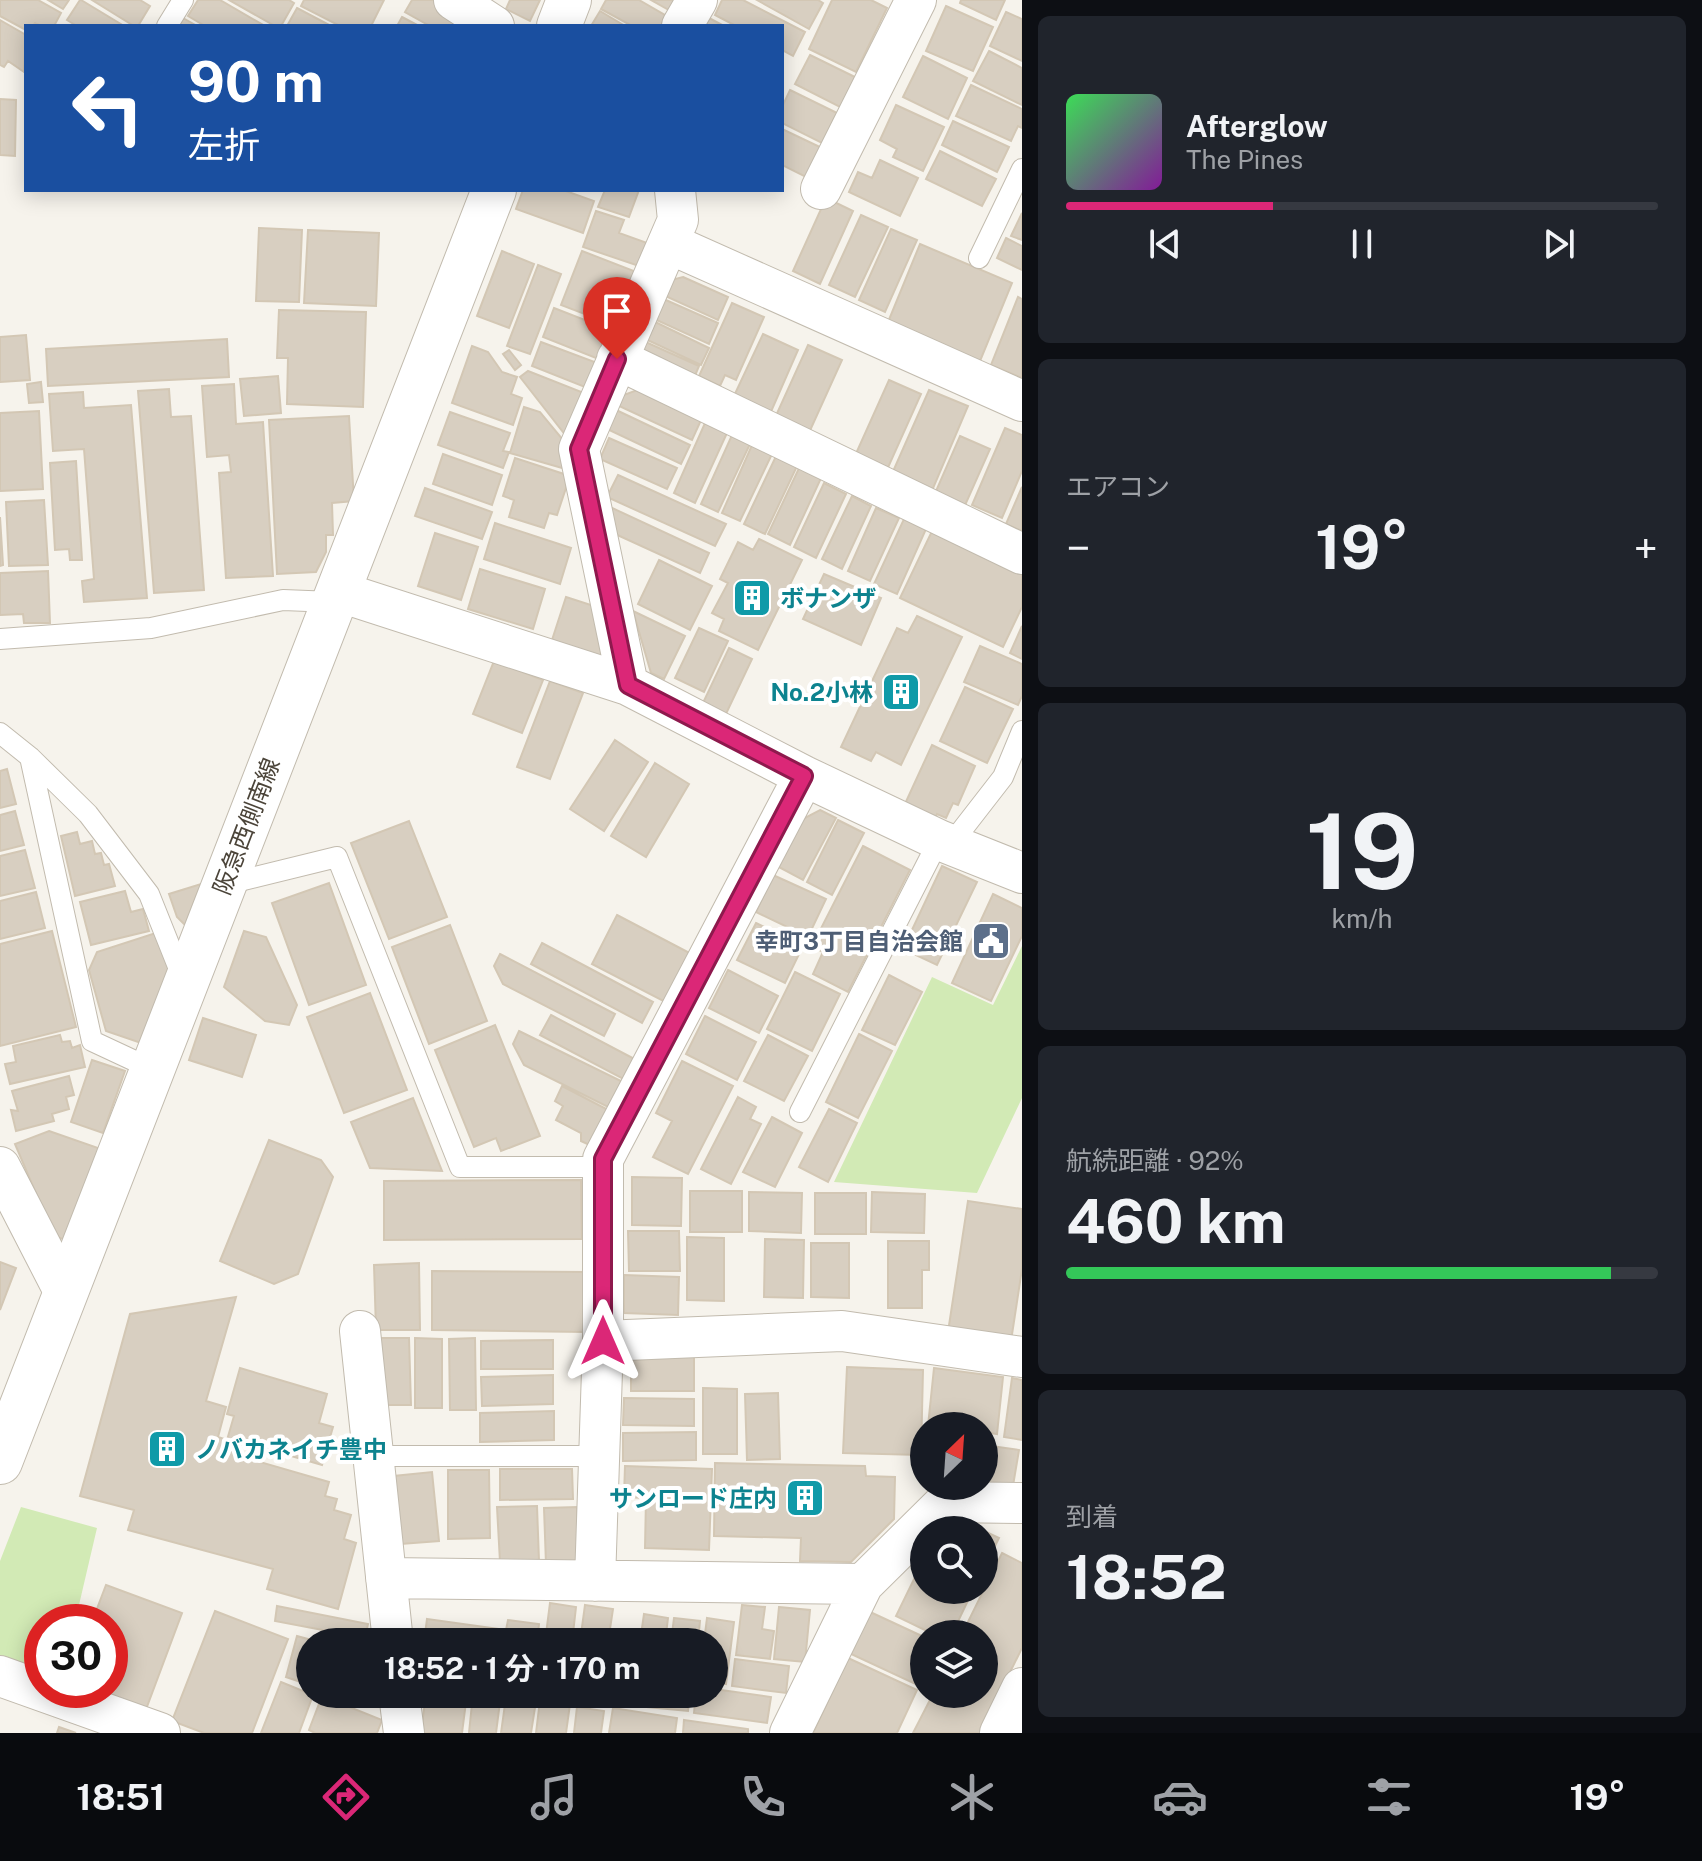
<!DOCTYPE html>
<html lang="ja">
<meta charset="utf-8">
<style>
body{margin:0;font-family:"Public Sans","Noto Sans JP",sans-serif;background:#20242c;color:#f1f3f6;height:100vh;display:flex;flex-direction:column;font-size:30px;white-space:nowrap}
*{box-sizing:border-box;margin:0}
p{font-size:26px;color:#9ea1a6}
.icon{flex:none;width:44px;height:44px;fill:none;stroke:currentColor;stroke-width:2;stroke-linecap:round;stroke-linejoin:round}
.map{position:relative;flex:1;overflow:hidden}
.drawer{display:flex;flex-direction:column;gap:16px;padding:16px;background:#0d0f14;width:680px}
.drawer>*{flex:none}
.hud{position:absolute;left:24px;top:24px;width:760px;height:168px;border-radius:0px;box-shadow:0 4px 20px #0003;background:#1a4fa0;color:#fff;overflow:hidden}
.needle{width:52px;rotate:25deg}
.controls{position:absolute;left:910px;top:1412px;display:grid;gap:16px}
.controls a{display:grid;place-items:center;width:88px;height:88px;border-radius:50%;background:#171b24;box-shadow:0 4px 20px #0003;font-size:40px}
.speed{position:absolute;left:24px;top:1604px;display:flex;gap:16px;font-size:40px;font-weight:700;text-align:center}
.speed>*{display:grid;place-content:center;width:104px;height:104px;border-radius:50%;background:#171b24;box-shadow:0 4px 20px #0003;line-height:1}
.speed .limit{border:12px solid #d22;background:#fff;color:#111}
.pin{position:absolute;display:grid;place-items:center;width:68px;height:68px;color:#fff;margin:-82px -34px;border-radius:50% 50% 50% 0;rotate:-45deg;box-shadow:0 0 8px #0007}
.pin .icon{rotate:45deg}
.me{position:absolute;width:88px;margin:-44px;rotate:0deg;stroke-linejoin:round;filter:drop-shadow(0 0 6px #0008)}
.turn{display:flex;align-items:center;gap:28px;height:168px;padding:0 32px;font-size:36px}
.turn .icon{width:104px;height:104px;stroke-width:2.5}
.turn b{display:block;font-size:56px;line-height:68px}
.big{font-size:60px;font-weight:700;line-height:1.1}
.drawer .widget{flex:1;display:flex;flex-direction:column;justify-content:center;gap:12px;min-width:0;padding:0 28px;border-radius:12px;background:#20242c}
.drawer .dial{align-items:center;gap:0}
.dial b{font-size:104px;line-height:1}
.song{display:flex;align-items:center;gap:24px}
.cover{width:96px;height:96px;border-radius:12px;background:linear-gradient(135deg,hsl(130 70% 55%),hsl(290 70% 35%))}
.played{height:8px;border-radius:4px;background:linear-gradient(90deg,#db2777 35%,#363941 35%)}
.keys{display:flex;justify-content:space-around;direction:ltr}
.heat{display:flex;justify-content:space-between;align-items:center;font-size:44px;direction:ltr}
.charge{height:12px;border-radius:6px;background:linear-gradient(90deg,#34c759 92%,#363941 0)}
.trip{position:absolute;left:296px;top:1628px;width:432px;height:80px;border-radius:40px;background:#171b24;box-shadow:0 4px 20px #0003;font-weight:700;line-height:80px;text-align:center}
.tabs{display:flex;height:128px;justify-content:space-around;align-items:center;background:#090b0e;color:#9ea1a6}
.tabs .icon{width:56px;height:56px}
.tabs .current{color:#db2777}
.tabs b{font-size:36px;color:#f1f3f6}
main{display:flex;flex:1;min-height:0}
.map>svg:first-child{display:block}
.green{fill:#d2eab5}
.building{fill:#d8cfc1;stroke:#d3c7b4;stroke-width:2}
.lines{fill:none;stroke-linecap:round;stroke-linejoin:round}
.service-casing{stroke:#c2bbae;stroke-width:22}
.minor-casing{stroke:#c2bbae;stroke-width:42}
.tertiary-casing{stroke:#c2bbae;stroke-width:46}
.service{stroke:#fff;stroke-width:20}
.minor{stroke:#fff;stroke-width:40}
.tertiary{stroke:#fff;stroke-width:44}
.route-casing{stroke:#8e194d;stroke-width:20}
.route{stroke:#db2777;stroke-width:14}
.labels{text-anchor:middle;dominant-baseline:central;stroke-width:8;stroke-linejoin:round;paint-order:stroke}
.culture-label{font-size:24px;font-weight:bold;fill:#0d838f;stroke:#fff;text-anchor:start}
.street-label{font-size:24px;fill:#4b4439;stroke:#fff}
.service-label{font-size:24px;font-weight:bold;fill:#4e5e75;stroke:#fff;text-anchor:end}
</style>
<main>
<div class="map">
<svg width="1022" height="1733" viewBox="0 0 1022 1733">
<rect width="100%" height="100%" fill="#f6f3ec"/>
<path class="green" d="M1022,946V1098L977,1193L834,1182L932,977L993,1005Z
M21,1507L97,1528L75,1622H42V1675L0,1660V1561Z"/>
<path class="building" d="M0,0H38L61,13L54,26H41L35,23L33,26H26V30L0,16Z
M48,0H69L63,9Z
M80,0H81L124,26H77L67,20Z
M92,0H140L150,6L138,26H134Z
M198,0H220L265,26H205L188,16Z
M229,0H289L294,3L281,26H275Z
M304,0H384L371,26H340L301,6Z
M412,0H437L473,26H430L405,12Z
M510,0H540L530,21L506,9Z
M606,0H639L670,18L666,26H632L601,9Z
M651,0H681L674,13Z
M722,0H743L805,32L793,56L782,50V26H736L715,15Z
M757,0H818L823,3L809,29Z
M832,0H871L887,8L856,72L809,49Z
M961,0H1005L996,20L960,3Z
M946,6L993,27L973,71L926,51Z
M297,8L331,26H287Z
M600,11L625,26H591Z
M1006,12L1022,19V61L990,46Z
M402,17L419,26H397Z
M183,18L197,26H179Z
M709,18L724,26H705Z
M0,20L26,35L24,72L8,61L4,67L0,65Z
M989,51L1022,68V105L973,81Z
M810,55L857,78L842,108L795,84Z
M923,56L967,78L948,119L903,97Z
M971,85L1022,109V128L1018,126L1011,141L956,116Z
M790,90L837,113L822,143L782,123V107Z
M0,99L16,100L15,156L0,155Z
M896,105L944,127L923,171L893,157L897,149L880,140Z
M953,121L1009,147L997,172L942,145Z
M782,129L822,148L808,178L782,165Z
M940,151L996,179L982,206L926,179Z
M880,160L918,178L900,216L849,192L858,172L872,178Z
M523,190H563L594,201L583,233L516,209Z
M605,190H639L629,217L598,207Z
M826,198L853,211L820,284L793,271Z
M596,211L624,220L619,233L650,244L642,267L583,247Z
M1022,213V240L1011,236Z
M861,215L888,227L855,297L829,285Z
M259,228L302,230L299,302L256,301Z
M891,229L917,240L885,312L859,300Z
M308,230L379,233L376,306L304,303Z
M1006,238L1022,246V270L997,258Z
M920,244L1012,283L978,366L886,327Z
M502,251L534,264L509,328L477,316Z
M582,251L639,273L628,302L612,295L603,321L561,305Z
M538,265L561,274L530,354L507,346Z
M683,277L728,297L718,320L661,294L667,281Z
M659,297L718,323L709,344L650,317Z
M1018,297L1022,299V378L991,365Z
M732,303L764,317L736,380L725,375L720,386L699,376Z
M554,308L613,331L601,360L543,337Z
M279,310L366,312L363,407L287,404L288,358H277Z
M649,319L709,348L701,365L641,337Z
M763,334L798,350L770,414L733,398Z
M26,335L30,380L0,382V337Z
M227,339L229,377L48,386L46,349Z
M639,339L699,366L692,383L632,355Z
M541,342L600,364L590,389L532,366Z
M808,345L842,360L808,435L774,420Z
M472,346L488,352L502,372L517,377L511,394L522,398L513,425L452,403Z
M509,350L521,365L515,370L503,354Z
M528,371L589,395L570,441L520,377Z
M278,376L281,413L244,416L240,379Z
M889,380L921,394L886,472L854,458Z
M41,382L43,402L29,403L27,384Z
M234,384L236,424L263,422L273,576L226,578L219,473L231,472L229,455L207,457L202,386Z
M169,389L171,417L191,416L204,590L154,593L138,391Z
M640,389L702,418L692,440L617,405L621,396Z
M929,390L968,406L931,493L891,476Z
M83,392L84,408L131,405L147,598L84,602L82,581L94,579L84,449L53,451L49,394Z
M524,407L540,412L573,452L569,470L510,453Z
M614,409L690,445L681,464L605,428Z
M39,411L43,489L0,491V413Z
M450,412L510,433L503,451L509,452L503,468L438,445Z
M349,416L354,501L332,503L333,535H326V552L316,572L277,574L269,420Z
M705,423L727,433L695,503L674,493Z
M1005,428L1022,435V471L1002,518L972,505Z
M732,435L750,444L718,512L701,504Z
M960,436L990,449L962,512L933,498Z
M609,438L677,468L667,489L600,459Z
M752,445L772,454L740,521L722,513Z
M443,454L502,475L492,505L433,484Z
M777,454L798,464L765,534L744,524Z
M515,458L570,476L557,515L549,513L544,528L509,517L514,500L503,496Z
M76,461L82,560H70L69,549L55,550L50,463Z
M800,466L822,476L790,545L768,534Z
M618,475L726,524L715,546L607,497Z
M824,483L846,494L816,558L794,547Z
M1022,487V531L1006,524Z
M425,488L492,512L482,539L415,516Z
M852,496L871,506L842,569L822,559Z
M44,500L48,565L9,566L6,502Z
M610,507L709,553L700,573L613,533Z
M876,508L899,518L870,581L848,571Z
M0,517L3,565L0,566Z
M904,519L926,529L897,594L874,584Z
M495,523L571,548L560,584L484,559Z
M933,529L1022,571V607L1003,647L900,598Z
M435,533L478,547L461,600L418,586Z
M759,539L802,560L758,650L719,631L724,619L712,613L728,583L720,579L738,542L753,550Z
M659,560L712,586L690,630L638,604Z
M480,569L545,589L533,629L468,609Z
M48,571L50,623H24L23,614L0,615V573Z
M824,574L881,598L861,645L803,619Z
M566,597L597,607L604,657L552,640Z
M633,611L685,636L664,679L651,673Z
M917,616L962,637L901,765L876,752L871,761L841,747L897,628L908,633Z
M1022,626V659L1010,653Z
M699,628L728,641L704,692L675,678Z
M980,646L1022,664V696L1018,705L964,682Z
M729,648L752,659L725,716L702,705Z
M494,661L543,680L522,733L473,714Z
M550,681L583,693L550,779L517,767Z
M965,687L1013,709L987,763L940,741Z
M615,740L648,762L604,831L570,809Z
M932,745L975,766L958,805L953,803L946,818L937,814L934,820L904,806Z
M655,763L689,784L646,857L611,836Z
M7,769L16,804L0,808V771Z
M820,810L836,818L803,880L777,866L801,820Z
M15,811L24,845L0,851V815Z
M838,820L864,833L832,895L807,882Z
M409,821L447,917L389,939L351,843Z
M77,832L80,844L92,841L95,854L101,853L104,865L109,864L115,886L75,896L61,836Z
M863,846L910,870L848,992L813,974L823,952L812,946Z
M25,850L35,888L0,896V856Z
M942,866L977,882L937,965L903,949Z
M773,875L826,899L808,937L756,912Z
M329,883L366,985L309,1005L272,903Z
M201,884L185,925L177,917L169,894Z
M125,891L131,912L143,909L149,931L91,945L80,902Z
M36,892L45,928L0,939V901Z
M993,894L1022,908V936L991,1001L952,983Z
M617,915L699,958L673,1006L592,964Z
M756,923L803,946L785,983L737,960Z
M450,925L487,1021L429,1044L392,947Z
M52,931L76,1027L0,1046V944Z
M162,931L172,962L144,1044L106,1031L89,970L97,952Z
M244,931L266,937L297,1005L289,1025L265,1021L224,987Z
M542,943L653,1002L642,1023L531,964Z
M500,954L615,1014L604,1036L503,984L494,966Z
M728,970L778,996L759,1033L709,1008Z
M795,972L840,994L812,1051L767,1029Z
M889,975L922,992L895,1045L862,1030Z
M370,993L407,1090L344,1113L307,1017Z
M551,1015L642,1063L631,1083L540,1035Z
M705,1016L756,1042L737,1080L686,1054Z
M203,1018L256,1035L242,1077L189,1060Z
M495,1025L540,1136L501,1151L496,1138L474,1147L435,1050Z
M519,1031L631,1086L618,1112L524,1065L513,1044Z
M859,1034L892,1051L858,1118L826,1102Z
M60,1035L62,1042L70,1041L72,1048L80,1045L85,1067L10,1084L5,1064L16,1062L13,1046Z
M768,1035L808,1056L784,1101L744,1081Z
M92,1060L125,1071L103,1133L71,1122Z
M682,1061L733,1086L688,1174L653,1157L672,1121L656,1113Z
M69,1076L74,1095L66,1097L69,1109L52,1114L54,1121L16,1131L11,1110L18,1111L12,1091Z
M562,1086L614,1113L596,1148L581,1141V1133L556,1120L563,1106L555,1101Z
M738,1097L756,1107L750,1119L761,1124L731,1184L701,1169Z
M413,1098L442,1171L370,1168L351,1122Z
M829,1109L857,1123L828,1182L799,1167Z
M772,1117L802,1133L775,1187L743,1172Z
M49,1131L101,1149L69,1241L54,1236L15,1144Z
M269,1140L321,1160L333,1177L298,1274L274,1284L220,1261Z
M632,1177L682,1178L681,1226L632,1225Z
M581,1180L582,1239L384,1240V1181Z
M690,1191H742V1232H690Z
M749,1192L802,1193L801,1233L749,1231Z
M872,1192L925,1194L924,1233L871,1232Z
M815,1193H866V1234H815Z
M968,1201L1022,1209V1269L1011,1341L948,1332Z
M628,1231H679L680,1271H629Z
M687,1237L724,1238V1301L687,1300Z
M765,1239L804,1240L803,1298L764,1297Z
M888,1241H929V1270H922V1308H888Z
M811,1243H849V1298L811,1297Z
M0,1262L16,1268L0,1310Z
M419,1263L420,1330H376L374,1265Z
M432,1271L587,1272L586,1332L432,1330Z
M624,1275L679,1277L678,1315L624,1313Z
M236,1297L206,1401L226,1407L218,1437L227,1440L234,1416L227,1414L240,1368L327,1394L319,1423L333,1427L322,1465L243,1442L239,1456L329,1482L325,1496L337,1499L334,1510L351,1515L344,1539L356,1543L338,1609L267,1589L273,1569L128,1530L134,1510L80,1496L130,1314Z
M378,1338H409L411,1405H380Z
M415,1338L442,1339V1408H415Z
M475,1338L476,1410H450L449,1339Z
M553,1340V1369H481V1341Z
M631,1353H694V1391H631Z
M847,1367L923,1370L921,1455L843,1453Z
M934,1368L1003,1377L997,1434L984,1432V1426H928Z
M553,1375V1404L482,1406L481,1377Z
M1012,1378L1022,1380V1440L1004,1437Z
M703,1388L737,1389V1454H703Z
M778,1393L780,1459L747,1460L745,1394Z
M624,1398L694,1399V1426L623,1425Z
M554,1411V1440L480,1442V1413Z
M696,1432V1460L623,1461V1433Z
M984,1445L1019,1450L1013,1486L984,1482Z
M715,1463L865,1466L866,1476L895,1477L894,1519L851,1562L800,1561L801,1538L714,1536Z
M625,1466L712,1469L709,1550L645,1548L646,1498L624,1497Z
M500,1469H572L573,1499L500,1500Z
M448,1470H489L490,1538L448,1539Z
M432,1472L439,1541L401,1544L394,1476Z
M537,1506L539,1561L500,1562L497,1507Z
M577,1507L579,1563L546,1564L544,1508Z
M984,1531L999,1538L984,1568Z
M1002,1553L1022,1563V1648L980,1733H913L933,1694H984V1634H962Z
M919,1569L924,1572V1590H973L952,1634H933L896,1616Z
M106,1585L182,1613L145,1712L87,1690H110V1622H92Z
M550,1603L576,1607L572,1642H545Z
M585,1605L613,1609L608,1642H580Z
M742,1605L765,1607L762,1629L774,1631L770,1659L736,1655Z
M277,1606L368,1624L365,1638L275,1621Z
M779,1607L810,1610L805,1662L774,1659Z
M215,1611L288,1639L252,1733H204L172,1721Z
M868,1611L924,1637V1688L849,1653Z
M644,1614L668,1618L665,1642H640Z
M674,1618L700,1621L698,1642H671Z
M707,1618L734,1622L726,1684L714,1682V1642H704Z
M427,1619L506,1630L508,1620L539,1624L537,1642H424Z
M297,1636L319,1642H310V1685L286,1677Z
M848,1658L917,1690L897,1733H813Z
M735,1659L789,1666L786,1693L732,1686Z
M281,1682L313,1695L299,1733H261Z
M714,1689L771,1697L767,1723L694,1713L696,1694H714Z
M426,1694H467L462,1733H421Z
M473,1694H501L496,1733H469Z
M539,1694H605L604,1704Z
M627,1694H690L688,1711L626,1705Z
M322,1696L382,1720L377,1733H315L309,1730Z
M506,1697L536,1701L531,1733H501Z
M540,1700L570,1704L566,1733H536Z
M577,1707L604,1711L601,1733H574Z
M613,1708L677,1718L675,1733H609Z
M684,1720L748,1729V1733H683Z
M59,1727L76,1733H57Z"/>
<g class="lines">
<g class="service-casing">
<path id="service" d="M167,26L183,0
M979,258L1022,169
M0,639L151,628L283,600L333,602
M0,733L30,757L88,814L149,894L183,979
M30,757L92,1041L152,1069
M951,844L1003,777L1022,731
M227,884L337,857L460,1167H604
M800,1112L939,840
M374,1456H599"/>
</g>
<g class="minor-casing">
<path id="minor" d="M454,0L494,26
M682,26L697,0
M821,189L916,0
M668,243L1022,401
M617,359L1022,554
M337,591L628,685L804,776L939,840L1022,873
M628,685L579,449L678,220L675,190
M0,1167L65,1293
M360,1331L393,1642
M603,1341V1159L804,776
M386,1578L863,1584
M595,1581L603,1341L842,1331L1022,1357
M0,1676L160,1733
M399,1694L404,1733
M790,1733L863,1584L946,1502L1022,1503
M1000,1733L1022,1688"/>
</g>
<g class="tertiary-casing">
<path id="tertiary" d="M559,26L569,0
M0,1462L494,190"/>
</g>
<use href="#service" class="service"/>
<use href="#minor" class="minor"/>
<use href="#tertiary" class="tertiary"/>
</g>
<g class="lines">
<g class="route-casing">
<path id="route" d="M603,1341V1159L804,776L628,685L579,449L617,359"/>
</g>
<use href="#route" class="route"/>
</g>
<defs>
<g id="building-square" transform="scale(2)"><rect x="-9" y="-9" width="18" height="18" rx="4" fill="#0f9aa8" stroke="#fff"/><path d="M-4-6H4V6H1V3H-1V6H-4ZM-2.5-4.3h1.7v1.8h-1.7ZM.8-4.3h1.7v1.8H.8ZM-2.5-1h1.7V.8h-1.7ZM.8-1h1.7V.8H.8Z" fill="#fff"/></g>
<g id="civic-square" transform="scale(2)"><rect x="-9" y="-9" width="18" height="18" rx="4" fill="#5c6f8a" stroke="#fff"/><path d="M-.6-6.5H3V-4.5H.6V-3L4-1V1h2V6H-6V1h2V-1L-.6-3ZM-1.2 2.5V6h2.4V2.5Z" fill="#fff"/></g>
</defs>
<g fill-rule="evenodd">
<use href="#building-square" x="752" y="598"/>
<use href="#building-square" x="901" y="692"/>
<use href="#civic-square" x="991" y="941"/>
<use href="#building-square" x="167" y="1449"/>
<use href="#building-square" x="805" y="1498"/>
</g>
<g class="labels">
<g class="culture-label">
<text x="780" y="598">ボナンザ</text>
<text x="873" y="692" text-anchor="end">No.2小林</text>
<text x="195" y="1449">ノバカネイチ豊中</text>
<text x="777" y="1498" text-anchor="end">サンロード庄内</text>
</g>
<g class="street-label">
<text transform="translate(246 826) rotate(-69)">阪急西側南線</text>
</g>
<g class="service-label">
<text x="963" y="941">幸町3丁目自治会館</text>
</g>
</g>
</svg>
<div class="controls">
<a><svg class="needle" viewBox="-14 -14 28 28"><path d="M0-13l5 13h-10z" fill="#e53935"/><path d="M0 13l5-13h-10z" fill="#9ea1a6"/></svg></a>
<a><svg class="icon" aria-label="search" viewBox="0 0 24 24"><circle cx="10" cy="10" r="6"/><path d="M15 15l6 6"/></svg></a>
<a><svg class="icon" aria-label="layers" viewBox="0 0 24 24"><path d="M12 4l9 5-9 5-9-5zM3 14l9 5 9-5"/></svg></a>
</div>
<div class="speed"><div class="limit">30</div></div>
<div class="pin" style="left:617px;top:359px;background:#d93025"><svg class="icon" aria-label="arrive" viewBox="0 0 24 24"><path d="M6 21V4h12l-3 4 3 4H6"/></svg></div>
<svg class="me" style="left:603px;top:1341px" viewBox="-20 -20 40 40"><path d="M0-17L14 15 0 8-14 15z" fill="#db2777" stroke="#fff" stroke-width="4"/></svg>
<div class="trip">18:52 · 1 分 · 170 m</div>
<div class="hud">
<div class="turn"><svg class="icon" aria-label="left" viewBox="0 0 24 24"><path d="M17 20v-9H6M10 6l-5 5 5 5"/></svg><div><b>90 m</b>左折</div></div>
</div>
</div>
<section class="drawer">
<div class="widget">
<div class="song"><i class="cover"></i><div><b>Afterglow</b><p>The Pines</p></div></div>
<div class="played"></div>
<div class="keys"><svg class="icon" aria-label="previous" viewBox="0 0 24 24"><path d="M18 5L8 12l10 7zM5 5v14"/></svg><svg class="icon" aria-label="pause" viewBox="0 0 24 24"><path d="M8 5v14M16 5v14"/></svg><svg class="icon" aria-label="next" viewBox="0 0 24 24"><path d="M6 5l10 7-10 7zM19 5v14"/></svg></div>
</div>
<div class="widget"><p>エアコン</p>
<div class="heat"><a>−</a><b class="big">19°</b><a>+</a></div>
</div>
<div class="widget dial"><b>19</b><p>km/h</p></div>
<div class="widget"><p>航続距離 · 92%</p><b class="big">460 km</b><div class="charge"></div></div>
<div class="widget"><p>到着</p><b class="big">18:52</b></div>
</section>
</main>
<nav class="tabs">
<b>18:51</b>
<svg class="icon current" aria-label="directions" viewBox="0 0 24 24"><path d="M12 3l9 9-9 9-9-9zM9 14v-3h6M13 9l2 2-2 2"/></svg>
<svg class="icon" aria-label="music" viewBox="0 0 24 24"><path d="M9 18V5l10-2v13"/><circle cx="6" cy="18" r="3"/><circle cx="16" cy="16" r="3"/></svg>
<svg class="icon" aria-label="phone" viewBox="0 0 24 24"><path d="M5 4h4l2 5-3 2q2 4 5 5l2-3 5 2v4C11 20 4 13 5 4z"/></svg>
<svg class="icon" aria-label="climate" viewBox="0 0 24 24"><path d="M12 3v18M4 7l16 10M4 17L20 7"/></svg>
<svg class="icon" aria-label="car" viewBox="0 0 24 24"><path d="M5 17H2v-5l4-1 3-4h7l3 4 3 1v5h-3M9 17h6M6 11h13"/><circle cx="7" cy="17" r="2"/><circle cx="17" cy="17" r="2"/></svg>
<svg class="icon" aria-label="filters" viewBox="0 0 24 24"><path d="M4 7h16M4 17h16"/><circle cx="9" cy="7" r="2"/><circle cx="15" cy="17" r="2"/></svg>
<b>19°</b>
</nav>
